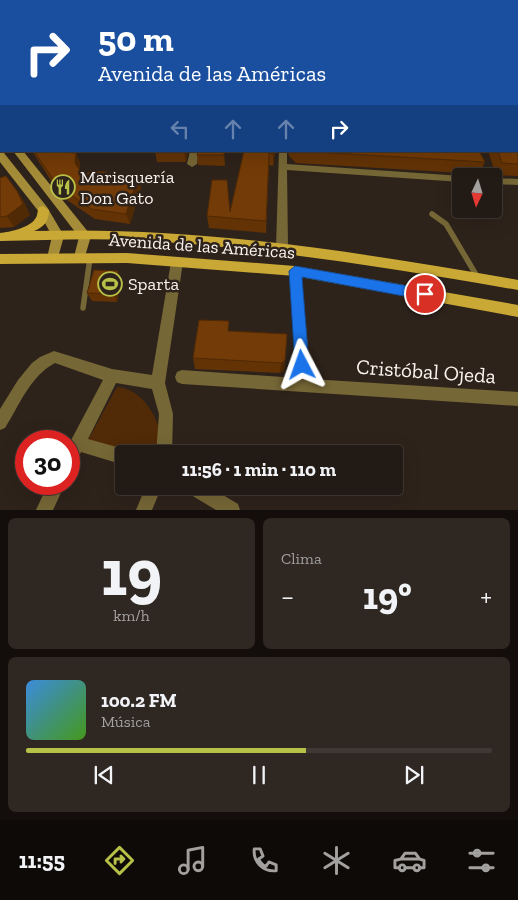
<!DOCTYPE html>
<html lang="es">
<meta charset="utf-8">
<style>
body{margin:0;font-family:"Zilla Slab",serif;background:#2e2722;color:#f1f3f6;height:100vh;display:flex;flex-direction:column;font-size:19px;white-space:nowrap}
*{box-sizing:border-box;margin:0}
p{font-size:16px;color:#a2a1a0}
.icon{flex:none;width:28px;height:28px;fill:none;stroke:currentColor;stroke-width:2;stroke-linecap:round;stroke-linejoin:round}
.map{position:relative;height:510px;overflow:hidden}
.details{display:flex;flex-direction:column;gap:8px;padding:8px;background:#130e0b;flex:1}
.details>*{flex:none}
.guide{position:absolute;left:0px;top:0px;width:519px;height:152px;box-shadow:0 5px 20px #0002,0 0 0 1px #3f3834;background:#1a4fa0;color:#fff;overflow:hidden}
.needle{width:32px;rotate:184deg}
.tools{position:absolute;left:452px;top:168px;display:grid;gap:10px}
.tools a{display:grid;place-items:center;width:50px;height:50px;border-radius:5px;background:#221a14;box-shadow:0 5px 20px #0002,0 0 0 1px #3f3834;font-size:25px}
.speed{position:absolute;left:15px;top:430px;display:flex;gap:10px;font-size:25px;font-weight:700;text-align:center}
.speed>*{display:grid;place-content:center;width:65px;height:65px;border-radius:50%;background:#221a14;box-shadow:0 5px 20px #0002,0 0 0 1px #3f3834;line-height:1}
.speed .limit{border:8px solid #d22;background:#fff;color:#111}
.pin{position:absolute;display:grid;place-items:center;width:42px;height:42px;color:#fff;margin:-21px;border:2px solid #fff;border-radius:50%;box-shadow:0 1px 5px #0007}
.me{position:absolute;width:55px;margin:-28px;rotate:356deg;stroke-linejoin:round;filter:drop-shadow(0 0 4px #0008)}
.turn{display:flex;align-items:center;gap:18px;height:105px;padding:0 15px;font-size:22px}
.turn .icon{width:65px;height:65px;stroke-width:2.5}
.turn b{display:block;font-size:35px;line-height:42px}
.lanes{display:flex;align-items:center;height:48px;padding:0 15px;background:#0003;justify-content:center;gap:25px;direction:ltr}
.lanes .off{opacity:.35}
.big{font-size:38px;font-weight:700;line-height:1.1}
.details .widget{flex:1;display:flex;flex-direction:column;justify-content:center;gap:8px;min-width:0;padding:0 18px;border-radius:8px;background:#2e2722}
.details .dial{align-items:center;gap:0}
.dial b{font-size:65px;line-height:1}
.song{display:flex;align-items:center;gap:15px}
.cover{width:60px;height:60px;border-radius:8px;background:linear-gradient(135deg,hsl(210 70% 55%),hsl(100 70% 35%))}
.played{height:5px;border-radius:2px;background:linear-gradient(90deg,#b8c147 60%,#3f3834 60%)}
.keys{display:flex;justify-content:space-around;direction:ltr}
.heat{display:flex;justify-content:space-between;align-items:center;font-size:28px;direction:ltr}
.details .tiles{flex:1;display:grid;gap:8px;grid-template-columns:1fr 1fr}
.widget:last-child{grid-column:span 2}
.trip{position:absolute;left:115px;top:445px;width:288px;height:50px;border-radius:5px;background:#221a14;box-shadow:0 5px 20px #0002,0 0 0 1px #3f3834;font-weight:700;line-height:50px;text-align:center}
.menu{display:flex;height:80px;justify-content:space-around;align-items:center;background:#0e0a08;color:#a2a1a0}
.menu .icon{width:35px;height:35px}
.menu .selected{color:#b8c147}
.menu b{font-size:22px;color:#f1f3f6}
.map>svg:first-child{display:block}
.green{fill:#512a07}
.lines{fill:none;stroke-linecap:round;stroke-linejoin:round}
.lane{stroke:#766736;stroke-width:5.5}
.street{fill:#766736;fill-rule:evenodd}
.secondary{fill:#a58c38;fill-rule:evenodd}
.primary{fill:#c9a835;fill-rule:evenodd}
.wall{fill:#633306}
.shaded-wall{fill:#502905}
.building{fill:#733b07;stroke:#502905}
.route{fill:#1a73e8;stroke:#114b97}
.labels{text-anchor:middle;dominant-baseline:central;stroke-width:5;stroke-linejoin:round;paint-order:stroke}
.poi-label{font-size:18px;fill:#fbf3ee;stroke:#2e231b;text-anchor:start}
.street-label{font-size:18px;fill:#fbf3ee;stroke:#2e231b}
.near-street-label{font-size:21px;fill:#fbf3ee;stroke:#2e231b}
</style>
<div class="map">
<svg width="518" height="510" viewBox="0 0 518 510">
<rect width="100%" height="100%" fill="#2e231b"/>
<path class="green" d="M117,387C139,388 157,413 160,434C161,440 157,448 156,454H124L87,442Z"/>
<g class="lines">
<path class="lane" d="M432,214L446,224L478,278
M83,308L90,258"/>
<path class="street" d="M8,0H15L16,1H9Z
M273,0H279V1H273Z
M396,0H402V1H396Z
M190,151H199L197,164L192,167L187,164Z
M279,151H287V164L462,176L461,182L287,170L288,247L282,251L276,247Z
M494,178L518,179V185L494,184Z
M177,258L181,259L183,262L165,383L173,414L172,454H156L159,414L152,389L116,383L88,439L124,449L130,454H124V465L81,452L75,466L69,468V444L103,380L55,363C30,376 19,406 5,428L0,430V409L18,380L32,363L40,357L54,351L112,369L152,375L171,262L173,259Z
M295,266L299,268L301,271L311,379L518,392V406L182,384L177,382L175,377L177,372L182,370L297,378L289,271L291,268Z
M48,484H65L53,510H36Z
M146,486H162L152,510H136Z
M184,486H208L238,504L240,510H216L186,492Z"/>
<path class="secondary" d="M506,0H517L518,1H507Z
M13,151H23L89,233L91,236L84,260H76L74,257L79,237Z
M0,152L4,153L47,207L64,236L57,261H49L47,258L52,236L39,212L0,162Z"/>
<path class="primary" d="M43,206L49,210C49,221 44,227 34,231C197,226 358,252 518,280V290C390,268 262,247 132,240C88,238 44,240 0,241V233C10,232 29,228 35,219C38,216 37,211 39,207Z
M127,253L295,266L518,305V317L295,276L127,263L0,264V254Z"/>
</g>
<path class="wall" d="M518,139V176L496,175L488,151H518Z
M32,151H67V153H76L80,163L79,170L83,175L107,172L109,178L138,177L141,188L130,224L95,219L61,196Z
M155,151H188L186,162H157Z
M224,151L225,166L198,165L197,155Z
M275,151L273,166L269,165L266,233L209,228L207,216L230,212L244,153Z
M288,151H479L485,162L479,174L296,163L289,156Z
M0,178L17,191L24,202L30,215L14,227L0,228Z
M121,280L117,302L92,301L87,293Z
M230,331L287,334L284,371L280,373L195,369L193,358Z"/>
<path class="shaded-wall" d="M184,151H188L186,162Z
M273,151H275L273,166Z
M76,153L80,163L79,174L75,163Z
M107,172L110,182L104,178Z
M138,177L141,188L130,224L126,214Z
M17,191L24,202L30,215L14,227L7,216Z
M118,271L121,280L117,302L114,294Z
M285,361L284,371L280,373L281,363Z"/>
<path class="building" d="M518,139V164L502,163L498,151H518Z
M34,151H61L60,152L76,153L75,163L83,175L92,171L107,172L104,178L138,177L126,214L91,209L57,185Z
M155,151H184L155,152Z
M198,151H224V155H197Z
M244,151H273V154L269,153L266,221L207,216L212,180H227L230,212Z
M299,151H479L485,162Z
M6,176L17,191L23,204L7,216L0,217V178Z
M94,270L118,271L114,294L87,293Z
M199,320L229,321L228,331L287,334L285,361L281,363L193,358Z"/>
<path class="route" d="M295,266L425,289L431,294L425,300L302,277L309,365L307,370L302,372L297,370L295,365L289,271Z"/>
<defs>
<g id="restaurant-ring" transform="scale(1.25)"><circle r="9.5" fill="#2e231b" stroke="#b8c147" stroke-width="1.5"/><path d="M-5-6h1v4h1v-4h1v4h1v-4h1v5L-1.5 .5V6h-2V.5L-5-1ZM5-6V6H3V1.5H1.5Q1.5-4 5-6Z" fill="#b8c147"/></g>
<g id="stadium-ring" transform="scale(1.25)"><circle r="9.5" fill="#2e231b" stroke="#b8c147" stroke-width="1.5"/><path d="M0-5a6.5 5 0 1 0 0 10a6.5 5 0 1 0 0-10ZM-3.5-1.8h7v3.6h-7Z" fill="#b8c147"/></g>
</defs>
<g fill-rule="evenodd">
<use href="#restaurant-ring" x="63" y="187"/>
<use href="#stadium-ring" x="110" y="284"/>
</g>
<g class="labels">
<g class="poi-label">
<text x="80" y="177">Marisquería<tspan x="80" dy="21">Don Gato</tspan></text>
<text x="128" y="284">Sparta</text>
</g>
<g class="street-label">
<text transform="translate(202 246) rotate(4)">Avenida de las Américas</text>
</g>
<g class="near-street-label">
<text transform="translate(426 371) rotate(4)">Cristóbal Ojeda</text>
</g>
</g>
</svg>
<div class="tools">
<a><svg class="needle" viewBox="-14 -14 28 28"><path d="M0-13l5 13h-10z" fill="#e53935"/><path d="M0 13l5-13h-10z" fill="#a2a1a0"/></svg></a>
</div>
<div class="speed"><div class="limit">30</div></div>
<div class="pin" style="left:425px;top:294px;background:#d93025"><svg class="icon" aria-label="arrive" viewBox="0 0 24 24"><path d="M6 21V4h12l-3 4 3 4H6"/></svg></div>
<svg class="me" style="left:302px;top:365px" viewBox="-20 -20 40 40"><path d="M0-17L14 15 0 8-14 15z" fill="#1a73e8" stroke="#fff" stroke-width="4"/></svg>
<div class="trip">11:56 · 1 min · 110 m</div>
<div class="guide">
<div class="turn"><svg class="icon" aria-label="right" viewBox="0 0 24 24"><path d="M7 20v-9h11M14 6l5 5-5 5"/></svg><div><b>50 m</b>Avenida de las Américas</div></div>
<div class="lanes"><svg class="icon off" aria-label="left" viewBox="0 0 24 24"><path d="M17 20v-9H6M10 6l-5 5 5 5"/></svg><svg class="icon off" aria-label="ahead" viewBox="0 0 24 24"><path d="M12 20V5M6 11l6-6 6 6"/></svg><svg class="icon off" aria-label="ahead" viewBox="0 0 24 24"><path d="M12 20V5M6 11l6-6 6 6"/></svg><svg class="icon" aria-label="right" viewBox="0 0 24 24"><path d="M7 20v-9h11M14 6l5 5-5 5"/></svg></div>
</div>
</div>
<section class="details">
<div class="tiles">
<div class="widget dial"><b>19</b><p>km/h</p></div>
<div class="widget"><p>Clima</p>
<div class="heat"><a>−</a><b class="big">19°</b><a>+</a></div>
</div>
<div class="widget">
<div class="song"><i class="cover"></i><div><b>100.2 FM</b><p>Música</p></div></div>
<div class="played"></div>
<div class="keys"><svg class="icon" aria-label="previous" viewBox="0 0 24 24"><path d="M18 5L8 12l10 7zM5 5v14"/></svg><svg class="icon" aria-label="pause" viewBox="0 0 24 24"><path d="M8 5v14M16 5v14"/></svg><svg class="icon" aria-label="next" viewBox="0 0 24 24"><path d="M6 5l10 7-10 7zM19 5v14"/></svg></div>
</div>
</div>
</section>
<nav class="menu">
<b>11:55</b>
<svg class="icon selected" aria-label="directions" viewBox="0 0 24 24"><path d="M12 3l9 9-9 9-9-9zM9 14v-3h6M13 9l2 2-2 2"/></svg>
<svg class="icon" aria-label="music" viewBox="0 0 24 24"><path d="M9 18V5l10-2v13"/><circle cx="6" cy="18" r="3"/><circle cx="16" cy="16" r="3"/></svg>
<svg class="icon" aria-label="phone" viewBox="0 0 24 24"><path d="M5 4h4l2 5-3 2q2 4 5 5l2-3 5 2v4C11 20 4 13 5 4z"/></svg>
<svg class="icon" aria-label="climate" viewBox="0 0 24 24"><path d="M12 3v18M4 7l16 10M4 17L20 7"/></svg>
<svg class="icon" aria-label="car" viewBox="0 0 24 24"><path d="M5 17H2v-5l4-1 3-4h7l3 4 3 1v5h-3M9 17h6M6 11h13"/><circle cx="7" cy="17" r="2"/><circle cx="17" cy="17" r="2"/></svg>
<svg class="icon" aria-label="filters" viewBox="0 0 24 24"><path d="M4 7h16M4 17h16"/><circle cx="9" cy="7" r="2"/><circle cx="15" cy="17" r="2"/></svg>
</nav>
